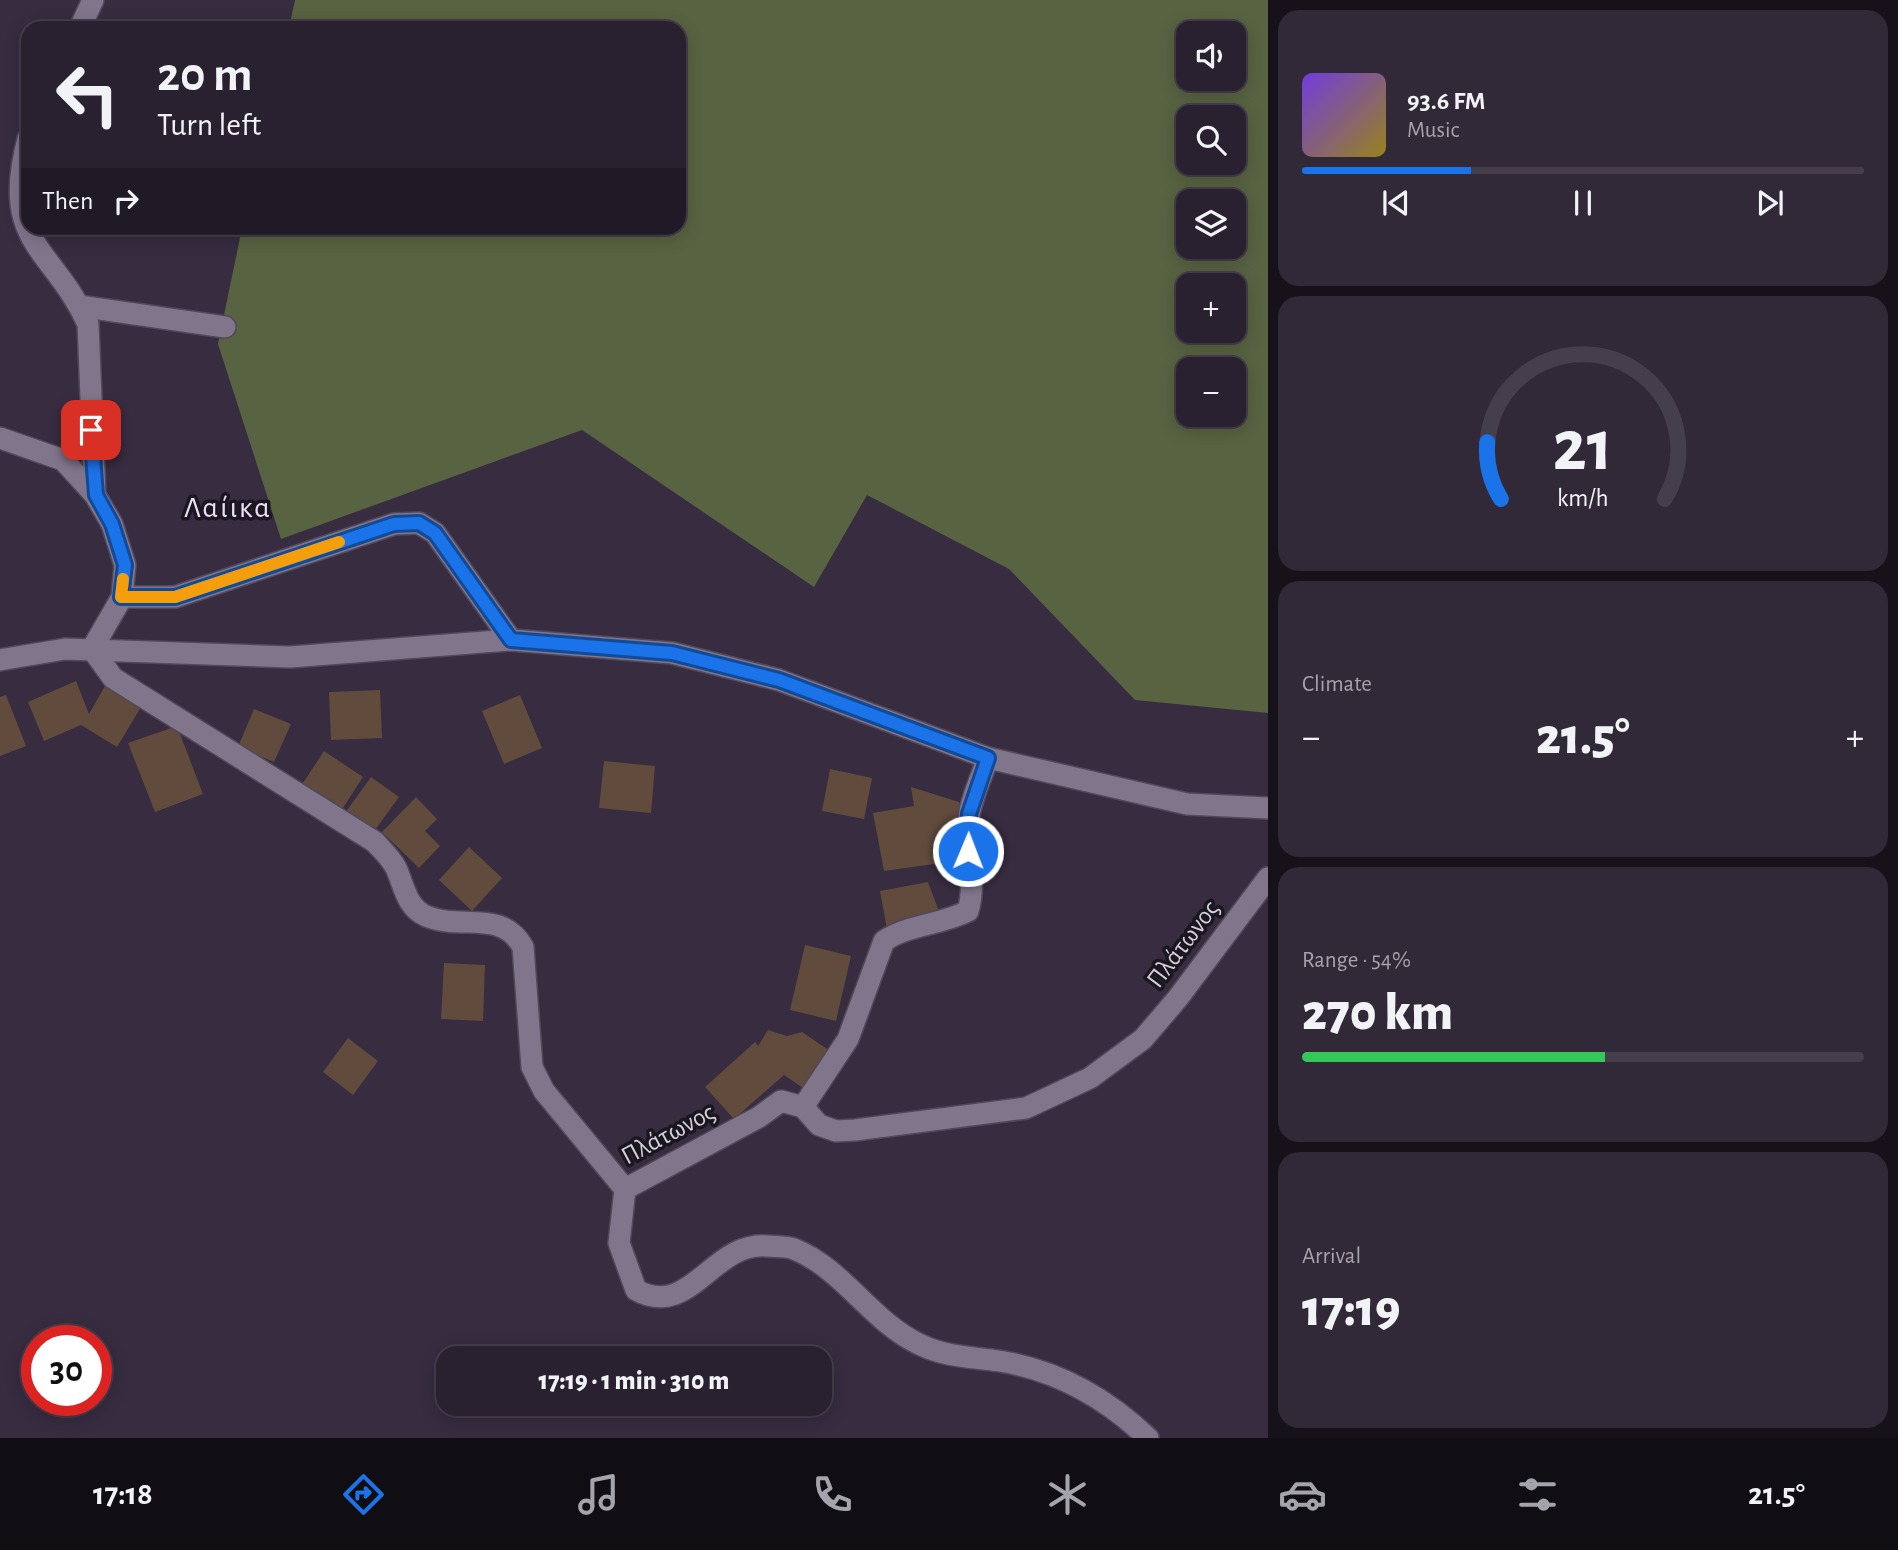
<!DOCTYPE html>
<meta charset="utf-8">
<style>
body{margin:0;font-family:"Alegreya Sans",sans-serif;background:#312938;color:#f1f3f6;height:100vh;display:flex;flex-direction:column;font-size:26px;white-space:nowrap}
*{box-sizing:border-box;margin:0}
p{font-size:23px;color:#a5a3ab}
.icon{flex:none;width:38px;height:38px;fill:none;stroke:currentColor;stroke-width:2;stroke-linecap:round;stroke-linejoin:round}
.map{position:relative;flex:1;overflow:hidden}
.panel{display:flex;flex-direction:column;gap:10px;padding:10px;background:#17121a;width:630px}
.panel>*{flex:none}
.guide{position:absolute;left:21px;top:21px;width:665px;height:214px;border-radius:21px;box-shadow:0 4px 18px #0003,0 0 0 2px #453e4c;background:#292130;color:#f1f3f6;overflow:hidden}
.tools{position:absolute;left:1176px;top:21px;display:grid;gap:14px}
.tools a{display:grid;place-items:center;width:70px;height:70px;border-radius:14px;background:#292130;box-shadow:0 4px 18px #0003,0 0 0 2px #453e4c;font-size:35px}
.speed{position:absolute;left:21px;top:1325px;display:flex;gap:14px;font-size:35px;font-weight:700;text-align:center}
.speed>*{display:grid;place-content:center;width:91px;height:91px;border-radius:50%;background:#292130;box-shadow:0 4px 18px #0003,0 0 0 2px #453e4c;line-height:1}
.speed .limit{border:10px solid #d22;background:#fff;color:#111}
.pin{position:absolute;display:grid;place-items:center;width:60px;height:60px;color:#fff;margin:-30px;border-radius:14px;box-shadow:0 4px 10px #0006}
.me{position:absolute;width:77px;margin:-38px;rotate:1deg;stroke-linejoin:round;filter:drop-shadow(0 0 5px #0008)}
.turn{display:flex;align-items:center;gap:24px;height:147px;padding:0 21px;font-size:32px}
.turn .icon{width:91px;height:91px;stroke-width:2.5}
.turn b{display:block;font-size:49px;line-height:60px}
.then{display:flex;align-items:center;height:66px;padding:0 21px;background:#0003;gap:14px;font-size:26px}
.big{font-size:52px;font-weight:800;line-height:1.1}
.panel .card{flex:1;display:flex;flex-direction:column;justify-content:center;gap:10px;min-width:0;padding:0 24px;border-radius:21px;background:#312938}
.panel .dial{align-items:center;gap:0}
.dial svg{height:182px;overflow:visible;fill:none;stroke:#453e4c;stroke-width:7;stroke-linecap:round;text-anchor:middle}
.dial text{fill:#f1f3f6;stroke:none}
.song{display:flex;align-items:center;gap:21px}
.cover{width:84px;height:84px;border-radius:10px;background:linear-gradient(135deg,hsl(260 70% 55%),hsl(50 70% 35%))}
.played{height:7px;border-radius:4px;background:linear-gradient(90deg,#1a73e8 30%,#453e4c 30%)}
.keys{display:flex;justify-content:space-around;direction:ltr}
.heat{display:flex;justify-content:space-between;align-items:center;font-size:38px;direction:ltr}
.charge{height:10px;border-radius:5px;background:linear-gradient(90deg,#34c759 54%,#453e4c 0)}
.trip{position:absolute;left:436px;top:1346px;width:396px;height:70px;border-radius:21px;background:#292130;box-shadow:0 4px 18px #0003,0 0 0 2px #453e4c;font-weight:800;line-height:70px;text-align:center}
.dock{display:flex;height:112px;justify-content:space-around;align-items:center;background:#100d13;color:#a5a3ab}
.dock .icon{width:49px;height:49px}
.dock .selected{color:#1a73e8}
.dock b{font-size:32px;color:#f1f3f6}
main{display:flex;flex:1;min-height:0}
.map>svg:first-child{display:block}
.forest{fill:#586342;fill-rule:evenodd}
.building{fill:#614b3d}
.lines{fill:none;stroke-linecap:round;stroke-linejoin:round}
.street-casing{stroke:#514859;stroke-width:24}
.secondary-casing{stroke:#514859;stroke-width:24}
.street{stroke:#81758c;stroke-width:21}
.secondary{stroke:#81758c;stroke-width:21}
.route-casing{stroke:#114b97;stroke-width:18}
.route{stroke:#1a73e8;stroke-width:12}
.slow{stroke:#f59e0b;stroke-width:12}
.labels{text-anchor:middle;dominant-baseline:central;stroke-width:7;stroke-linejoin:round;paint-order:stroke}
.street-label{font-size:26px;fill:#d5cfdb;stroke:#1b1720}
.quarter-label{font-size:30px;letter-spacing:2px;fill:#ebdef8;stroke:#1b1720}
</style>
<main>
<div class="map">
<svg width="1268" height="1438" viewBox="0 0 1268 1438">
<rect width="100%" height="100%" fill="#372c40"/>
<path class="forest" d="M295,0H1268V713L1135,700L1009,569L867,495L814,587L582,430L281,539L218,344L242,228H679V28H289ZM1188,33H1234V79H1188ZM1188,117H1234V163H1188ZM1188,201H1234V247H1188ZM1188,285H1234V331H1188ZM1188,369H1234V415H1188Z"/>
<path class="building" d="M76,681L89,714L105,686L141,707L117,747L81,725L44,741L28,702Z
M380,690L382,738L331,740L329,692Z
M6,695L26,746L0,756V697Z
M520,695L542,748L504,764L482,711Z
M254,709L291,724L274,762L238,747Z
M177,726L203,794L155,812L128,743Z
M324,751L363,777L341,811L301,786Z
M604,761L655,766L651,813L599,808Z
M830,769L872,778L864,819L822,811Z
M371,777L399,797L373,833L345,813Z
M911,787L959,802L963,860L884,871L873,813L914,806Z
M416,797L437,819L425,831L440,846L419,868L382,832Z
M469,847L502,878L472,911L439,880Z
M928,882L940,914L887,929L880,891Z
M805,945L851,956L836,1021L790,1010Z
M444,963L485,965L483,1021L441,1019Z
M768,1030L787,1036L802,1032L830,1051L806,1090L784,1075L734,1119L705,1087L755,1042L758,1046Z
M348,1038L378,1061L353,1095L323,1072Z"/>
<g class="lines">
<g class="street-casing">
<path id="street" d="M80,28L93,0
M28,139C0,244 53,247 88,324L95,495L112,524L125,565L122,597L92,649L113,678L375,842C382,850 391,858 396,868C404,885 406,907 426,916C461,931 501,908 523,947L532,1067L544,1091L625,1189
M79,306L225,327
M0,438L63,460L95,495
M122,597H175L394,524L419,523L435,533L511,640
M803,1107L848,1039L884,941C909,924 941,925 968,911C977,881 965,848 969,817C971,798 982,776 988,758"/>
</g>
<g class="secondary-casing">
<path id="secondary" d="M0,660L65,649L290,657L511,640L672,653L779,680L988,758L1187,804L1268,808
M1148,1438C1106,1398 1056,1370 999,1361C972,1357 946,1357 921,1345C872,1323 844,1269 794,1249C786,1246 776,1247 767,1246C712,1241 691,1320 636,1290L619,1243L625,1189L759,1117L781,1101L803,1107L819,1125L836,1131L855,1130L1026,1108L1090,1078L1143,1039L1178,998L1268,878"/>
</g>
<use href="#street" class="street"/>
<use href="#secondary" class="secondary"/>
</g>
<g class="lines">
<g class="route-casing">
<path id="route" d="M91,430L96,495L112,524L125,565L121,597H175L394,524L419,523L435,533L511,640L672,653L779,680L988,758L969,814L968,851"/>
</g>
<use href="#route" class="route"/>
<path class="slow" d="M123,579L121,597H175L339,542"/>
</g>
<g class="labels">
<g class="street-label">
<text transform="translate(1183 944) rotate(-53)">Πλάτωνος</text>
<text transform="translate(668 1134) rotate(-28)">Πλάτωνος</text>
</g>
<g class="quarter-label">
<text x="228" y="508">Λαίικα</text>
</g>
</g>
</svg>
<div class="tools">
<a><svg class="icon" aria-label="sound" viewBox="0 0 24 24"><path d="M4 9h4l5-4v14l-5-4H4zM17 9q2 3 0 6"/></svg></a>
<a><svg class="icon" aria-label="search" viewBox="0 0 24 24"><circle cx="10" cy="10" r="6"/><path d="M15 15l6 6"/></svg></a>
<a><svg class="icon" aria-label="layers" viewBox="0 0 24 24"><path d="M12 4l9 5-9 5-9-5zM3 14l9 5 9-5"/></svg></a>
<a>+</a>
<a>−</a>
</div>
<div class="speed"><div class="limit">30</div></div>
<div class="pin" style="left:91px;top:430px;background:#d93025"><svg class="icon" aria-label="arrive" viewBox="0 0 24 24"><path d="M6 21V4h12l-3 4 3 4H6"/></svg></div>
<svg class="me" style="left:968px;top:851px" viewBox="-20 -20 40 40"><circle r="17" fill="#1a73e8" stroke="#fff" stroke-width="3"/><path d="M0-11L8 9 0 5-8 9z" fill="#fff"/></svg>
<div class="trip">17:19 · 1 min · 310 m</div>
<div class="guide">
<div class="turn"><svg class="icon" aria-label="left" viewBox="0 0 24 24"><path d="M17 20v-9H6M10 6l-5 5 5 5"/></svg><div><b>20 m</b>Turn left</div></div>
<div class="then">Then<svg class="icon" aria-label="right" viewBox="0 0 24 24"><path d="M7 20v-9h11M14 6l5 5-5 5"/></svg></div>
</div>
</div>
<section class="panel">
<div class="card">
<div class="song"><i class="cover"></i><div><b>93.6 FM</b><p>Music</p></div></div>
<div class="played"></div>
<div class="keys"><svg class="icon" aria-label="previous" viewBox="0 0 24 24"><path d="M18 5L8 12l10 7zM5 5v14"/></svg><svg class="icon" aria-label="pause" viewBox="0 0 24 24"><path d="M8 5v14M16 5v14"/></svg><svg class="icon" aria-label="next" viewBox="0 0 24 24"><path d="M6 5l10 7-10 7zM19 5v14"/></svg></div>
</div>
<div class="card dial"><svg viewBox="0 0 100 80">
<path d="M14 69A42 42 0 1 1 86 69"/>
<path d="M14 69A42 42 0 0 1 8 44" stroke="#1a73e8"/>
<text x="50" y="56" font-size="32" font-weight="700">21</text>
<text x="50" y="72" font-size="11">km/h</text>
</svg></div>
<div class="card"><p>Climate</p>
<div class="heat"><a>−</a><b class="big">21.5°</b><a>+</a></div>
</div>
<div class="card"><p>Range · 54%</p><b class="big">270 km</b><div class="charge"></div></div>
<div class="card"><p>Arrival</p><b class="big">17:19</b></div>
</section>
</main>
<nav class="dock">
<b>17:18</b>
<svg class="icon selected" aria-label="directions" viewBox="0 0 24 24"><path d="M12 3l9 9-9 9-9-9zM9 14v-3h6M13 9l2 2-2 2"/></svg>
<svg class="icon" aria-label="music" viewBox="0 0 24 24"><path d="M9 18V5l10-2v13"/><circle cx="6" cy="18" r="3"/><circle cx="16" cy="16" r="3"/></svg>
<svg class="icon" aria-label="phone" viewBox="0 0 24 24"><path d="M5 4h4l2 5-3 2q2 4 5 5l2-3 5 2v4C11 20 4 13 5 4z"/></svg>
<svg class="icon" aria-label="climate" viewBox="0 0 24 24"><path d="M12 3v18M4 7l16 10M4 17L20 7"/></svg>
<svg class="icon" aria-label="car" viewBox="0 0 24 24"><path d="M5 17H2v-5l4-1 3-4h7l3 4 3 1v5h-3M9 17h6M6 11h13"/><circle cx="7" cy="17" r="2"/><circle cx="17" cy="17" r="2"/></svg>
<svg class="icon" aria-label="filters" viewBox="0 0 24 24"><path d="M4 7h16M4 17h16"/><circle cx="9" cy="7" r="2"/><circle cx="15" cy="17" r="2"/></svg>
<b>21.5°</b>
</nav>
